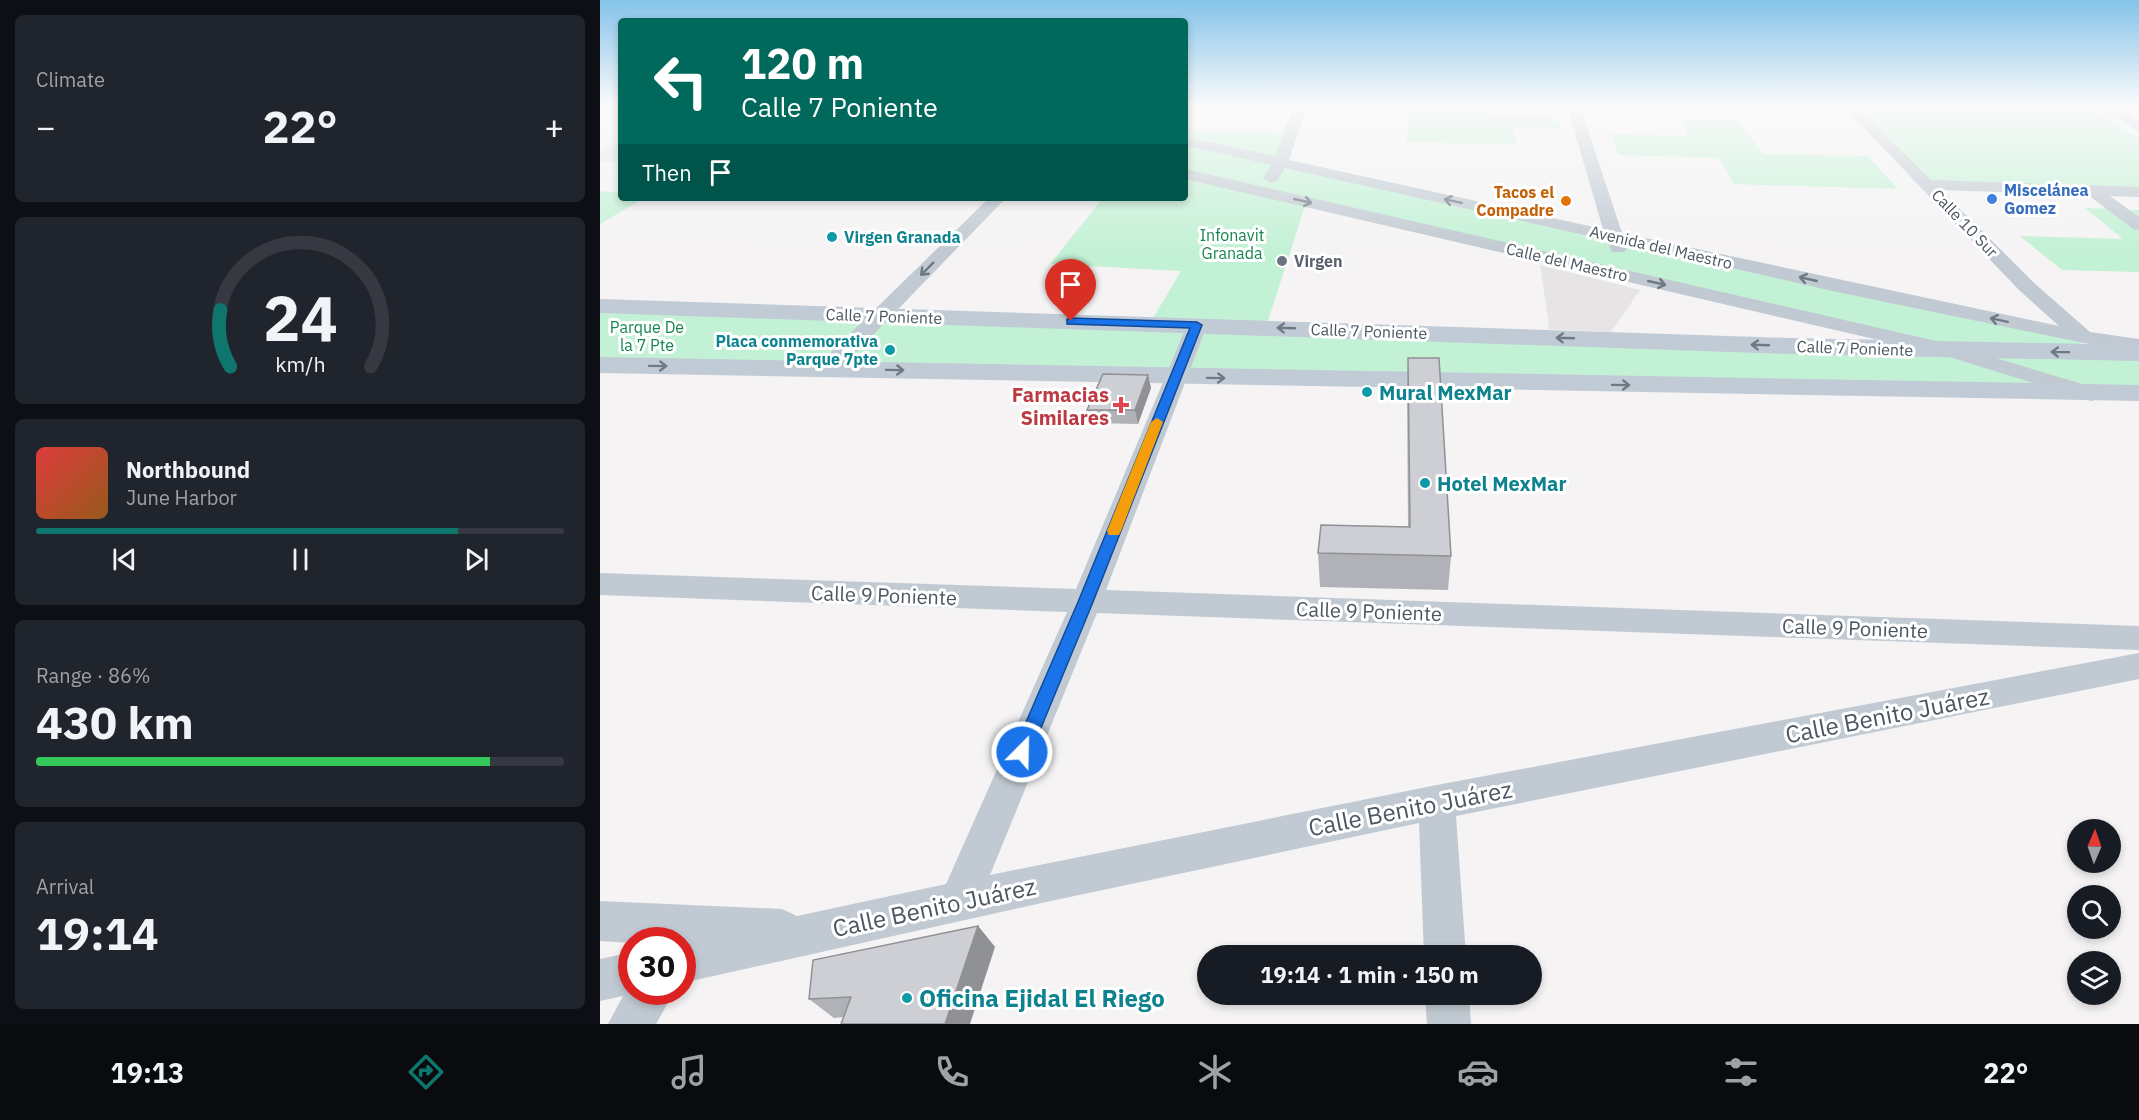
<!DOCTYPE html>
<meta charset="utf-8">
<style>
body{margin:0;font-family:"IBM Plex Sans",sans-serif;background:#20242c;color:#f1f3f6;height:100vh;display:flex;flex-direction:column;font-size:22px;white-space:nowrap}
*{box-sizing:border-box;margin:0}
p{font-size:20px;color:#9ea1a6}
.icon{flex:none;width:33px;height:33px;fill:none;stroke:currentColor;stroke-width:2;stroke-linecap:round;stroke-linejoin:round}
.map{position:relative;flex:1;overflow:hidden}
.panel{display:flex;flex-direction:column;gap:15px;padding:15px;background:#0d0f14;width:600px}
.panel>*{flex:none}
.guide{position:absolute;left:18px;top:18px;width:570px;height:183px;border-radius:6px;box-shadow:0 3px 9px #0003;background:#00695c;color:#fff;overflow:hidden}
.needle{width:39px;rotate:2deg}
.controls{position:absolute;left:1467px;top:819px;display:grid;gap:12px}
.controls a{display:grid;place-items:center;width:54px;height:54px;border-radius:50%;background:#171b24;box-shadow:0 3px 9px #0003;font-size:30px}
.speed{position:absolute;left:18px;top:927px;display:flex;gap:12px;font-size:30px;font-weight:700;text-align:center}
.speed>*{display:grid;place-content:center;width:78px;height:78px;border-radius:50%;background:#171b24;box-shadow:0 3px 9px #0003;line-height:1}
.speed .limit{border:9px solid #d22;background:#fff;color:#111}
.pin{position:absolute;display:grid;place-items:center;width:51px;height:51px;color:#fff;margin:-62px -26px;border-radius:50% 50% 50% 0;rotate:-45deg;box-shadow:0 0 6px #0007}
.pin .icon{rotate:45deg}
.me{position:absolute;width:66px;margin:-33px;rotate:23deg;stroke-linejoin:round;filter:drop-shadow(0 0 4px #0008)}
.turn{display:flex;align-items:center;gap:21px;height:126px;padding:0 24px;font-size:27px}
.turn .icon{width:78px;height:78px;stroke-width:2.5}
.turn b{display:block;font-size:42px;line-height:51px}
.then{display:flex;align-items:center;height:57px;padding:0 24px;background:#0003;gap:12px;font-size:22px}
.big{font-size:45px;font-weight:700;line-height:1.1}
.panel .tile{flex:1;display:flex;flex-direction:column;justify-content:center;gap:9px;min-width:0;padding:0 21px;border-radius:9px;background:#20242c}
.panel .dial{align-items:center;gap:0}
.dial svg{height:156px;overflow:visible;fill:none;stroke:#363941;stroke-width:7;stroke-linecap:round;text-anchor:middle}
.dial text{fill:#f1f3f6;stroke:none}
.song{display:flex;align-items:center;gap:18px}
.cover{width:72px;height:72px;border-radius:9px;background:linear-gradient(135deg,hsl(0 70% 55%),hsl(30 70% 35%))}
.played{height:6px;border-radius:3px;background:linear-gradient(90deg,#0f766e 80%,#363941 80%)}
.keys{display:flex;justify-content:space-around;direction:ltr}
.heat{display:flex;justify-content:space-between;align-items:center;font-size:33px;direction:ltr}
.charge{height:9px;border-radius:4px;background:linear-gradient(90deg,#34c759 86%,#363941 0)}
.trip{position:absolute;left:597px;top:945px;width:345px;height:60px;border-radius:30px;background:#171b24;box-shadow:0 3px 9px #0003;font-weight:700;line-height:60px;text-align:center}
.menu{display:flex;height:96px;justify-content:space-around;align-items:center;background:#090b0e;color:#9ea1a6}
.menu .icon{width:42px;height:42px}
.menu .active{color:#0f766e}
.menu b{font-size:27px;color:#f1f3f6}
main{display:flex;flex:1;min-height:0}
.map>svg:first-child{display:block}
.education{fill:#e6e4e5}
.green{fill:#c3f1d5}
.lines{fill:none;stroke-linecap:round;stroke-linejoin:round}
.street{fill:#c1cad2;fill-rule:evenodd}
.secondary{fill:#c1cbd6;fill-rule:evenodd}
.wall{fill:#b0b2b7}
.shaded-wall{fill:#909195}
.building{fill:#cdcfd5;stroke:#909195;stroke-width:1.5}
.oneway{stroke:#6e7983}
.oneway2{stroke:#6e7984}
.route{fill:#1a73e8;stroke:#114b97;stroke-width:1.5}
.slow{fill:#f59e0b}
.shop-dot{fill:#3f7fe0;stroke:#fff;stroke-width:2}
.food-dot{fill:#e8710a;stroke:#fff;stroke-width:2}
.culture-dot{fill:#0f9aa8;stroke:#fff;stroke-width:2}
.worship-dot{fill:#6b7280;stroke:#fff;stroke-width:2}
.health-dot{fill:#e0444e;stroke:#fff;stroke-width:2}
.labels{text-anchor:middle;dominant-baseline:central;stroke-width:6;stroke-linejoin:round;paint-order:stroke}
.far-shop-label{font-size:16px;font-weight:bold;fill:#366cbe;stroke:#fff;text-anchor:start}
.far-food-label{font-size:16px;font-weight:bold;fill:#c56008;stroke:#fff;text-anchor:end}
.far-street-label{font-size:16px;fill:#4a5661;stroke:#fff}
.far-park-label{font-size:16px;fill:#17864f;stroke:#fff}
.far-culture-label{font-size:16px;font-weight:bold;fill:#0d838f;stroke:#fff;text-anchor:start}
.far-worship-label{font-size:16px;font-weight:bold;fill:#5b616d;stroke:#fff;text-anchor:start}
.culture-label{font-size:20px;font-weight:bold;fill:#0d838f;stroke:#fff;text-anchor:start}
.health-label{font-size:20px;font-weight:bold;fill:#be3a42;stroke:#fff;text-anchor:end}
.street-label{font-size:20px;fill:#4a5661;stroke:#fff}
.near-street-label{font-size:24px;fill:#4a5661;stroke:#fff}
.near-culture-label{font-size:24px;font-weight:bold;fill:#0d838f;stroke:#fff;text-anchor:start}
</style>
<main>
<section class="panel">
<div class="tile"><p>Climate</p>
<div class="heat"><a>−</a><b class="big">22°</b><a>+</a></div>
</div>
<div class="tile dial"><svg viewBox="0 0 100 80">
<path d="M14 69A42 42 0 1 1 86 69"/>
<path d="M14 69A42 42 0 0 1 9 40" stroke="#0f766e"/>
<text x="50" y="56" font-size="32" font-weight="700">24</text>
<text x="50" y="72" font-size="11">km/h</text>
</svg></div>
<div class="tile">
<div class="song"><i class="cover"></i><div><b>Northbound</b><p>June Harbor</p></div></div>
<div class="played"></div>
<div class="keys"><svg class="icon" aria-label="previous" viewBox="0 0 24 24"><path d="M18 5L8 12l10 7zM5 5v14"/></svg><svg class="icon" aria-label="pause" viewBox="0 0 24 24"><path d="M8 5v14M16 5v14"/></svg><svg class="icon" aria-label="next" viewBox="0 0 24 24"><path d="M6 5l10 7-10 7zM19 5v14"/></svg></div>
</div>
<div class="tile"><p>Range · 86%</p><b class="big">430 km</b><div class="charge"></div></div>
<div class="tile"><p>Arrival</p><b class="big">19:14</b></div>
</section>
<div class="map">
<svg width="1539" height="1024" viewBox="0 0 1539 1024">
<rect width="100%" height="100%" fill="#f5f3f3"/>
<path class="education" d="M21,139V162H0V151Z
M940,265L1040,290L1011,332L948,329L949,324Z"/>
<path class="green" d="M810,106H867L868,113H891L893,117L958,118L961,129L914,128L916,144L806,142Z
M1488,106L1539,138V188L1333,182L1258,107Z
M1080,119L1138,120L1163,154L1268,156L1298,189L1134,184L1119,158L1018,155L1011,134L1088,136Z
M585,130L691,133L679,163L1479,340L1486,351L1329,341L585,173Z
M585,174L706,203L666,327L1539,354V393L0,363V306L550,323L581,271L450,264L503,198H585Z
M0,191L21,193V198H44L0,224Z
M1485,208L1539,210V272L1462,270L1420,236L1523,239Z"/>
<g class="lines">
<path class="street" d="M694,106H707L689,160L1003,229L967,106H980L1022,233L1459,326L1419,290L1243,106H1257L1331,180L1539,187V197L1510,196L1539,217V230L1533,229L1488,195L1341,190L1433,282L1490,332L1539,339V351L1484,343L1237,292L1026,244L1027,248L1024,252H1012L1007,240L685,168L677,181L671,183L663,178L671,165L585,145V137L675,156Z
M1498,106H1514L1539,122V132Z
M585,169L1349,344L1499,389L1503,394L1499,399L1491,401L1343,355L585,179Z
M389,198H406L236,373L228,375L220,373L217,368L220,363Z
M597,319L604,321L607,325L506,590L1539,626V650L497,613L390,875L837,785L1539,653V679L856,816L866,956H824L819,823L446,902L82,983V940H32V943L0,941V901L182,909L197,916L346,884L467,612L0,595V573L476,589L587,325L590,321Z
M32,952V992H74L56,1024H8L23,996L0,1001V959Z
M825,994H869L871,1024H827Z"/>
<path class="secondary" d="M0,299L1190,338L1539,345V361L1190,354L0,313Z
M0,357L1539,385V401L0,373Z"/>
</g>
<path class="wall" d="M808,358L851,556L848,590L720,587L718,553L808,527L807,390Z
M548,375L551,388L538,424L490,423L487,410Z
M378,926L395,947L244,1017L234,1018L209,999Z"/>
<path class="shaded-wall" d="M548,375L551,388L538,424L535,410Z
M378,926L395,947L370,1024H345Z"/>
<path class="building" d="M808,358H839L851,556L718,553L721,525L810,527Z
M503,374L548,375L535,410H487Z
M378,926L345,1024H241L251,997L209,999L213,960Z"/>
<defs><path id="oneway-shaft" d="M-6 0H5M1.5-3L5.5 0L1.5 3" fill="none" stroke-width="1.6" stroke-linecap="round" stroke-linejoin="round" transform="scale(1.5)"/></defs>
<g class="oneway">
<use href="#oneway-shaft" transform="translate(703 201) rotate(13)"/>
<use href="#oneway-shaft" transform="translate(853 201) rotate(-168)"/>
<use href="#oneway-shaft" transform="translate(327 269) rotate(135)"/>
<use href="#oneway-shaft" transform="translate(1208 279) rotate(-167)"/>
<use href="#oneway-shaft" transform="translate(1057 283) rotate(13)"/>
<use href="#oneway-shaft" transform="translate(1399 320) rotate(-168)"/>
</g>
<g class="oneway2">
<use href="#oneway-shaft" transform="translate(686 328) rotate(-178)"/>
<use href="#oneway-shaft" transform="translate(965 338) rotate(-178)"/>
<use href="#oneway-shaft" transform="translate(1160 345) rotate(-178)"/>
<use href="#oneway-shaft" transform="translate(1460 352) rotate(-179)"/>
<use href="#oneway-shaft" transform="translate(58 366) rotate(1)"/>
<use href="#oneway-shaft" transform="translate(295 370) rotate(1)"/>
<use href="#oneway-shaft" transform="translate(616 378) rotate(1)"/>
<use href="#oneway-shaft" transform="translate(1021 385) rotate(1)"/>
</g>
<linearGradient id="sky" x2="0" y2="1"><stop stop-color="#85c3ea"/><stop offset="0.42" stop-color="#fafafa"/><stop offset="1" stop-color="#fafafa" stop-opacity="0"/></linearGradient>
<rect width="1539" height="250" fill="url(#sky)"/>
<path class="route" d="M471,318L597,322L602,325L493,602L431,752L429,757L422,759L416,757L413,752L478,602L590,328L467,324V319Z"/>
<path class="slow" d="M557,418L563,422L521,531L519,535H509L507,531L551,422Z"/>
<circle class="shop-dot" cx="1392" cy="199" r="6"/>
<circle class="food-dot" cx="966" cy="201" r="6"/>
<g class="culture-dot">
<circle cx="232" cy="237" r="6"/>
<circle cx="290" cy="350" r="6"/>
<circle cx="767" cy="392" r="6"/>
<circle cx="825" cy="483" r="6"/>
<circle cx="307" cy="998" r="6"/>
</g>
<circle class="worship-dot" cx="682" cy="261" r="6"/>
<path class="health-dot" d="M518 396h6v6h6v6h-6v6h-6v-6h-6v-6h6z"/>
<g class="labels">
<g class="far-shop-label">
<text x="1404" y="190">Miscelánea<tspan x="1404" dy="18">Gomez</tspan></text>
</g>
<g class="far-food-label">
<text x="954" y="192">Tacos el<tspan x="954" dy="18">Compadre</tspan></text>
</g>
<g class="far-street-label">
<text transform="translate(1365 223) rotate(46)">Calle 10 Sur</text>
<text transform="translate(1061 247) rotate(13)">Avenida del Maestro</text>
<text transform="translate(967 262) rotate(13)">Calle del Maestro</text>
<text transform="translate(284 316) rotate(2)">Calle 7 Poniente</text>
<text transform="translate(769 331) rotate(2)">Calle 7 Poniente</text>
<text transform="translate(1255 348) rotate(2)">Calle 7 Poniente</text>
</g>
<g class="far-park-label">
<text x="632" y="235">Infonavit<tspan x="632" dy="18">Granada</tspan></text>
<text x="47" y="327">Parque De<tspan x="47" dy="18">la 7 Pte</tspan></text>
</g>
<g class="far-culture-label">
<text x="244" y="237">Virgen Granada</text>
<text x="278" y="341" text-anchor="end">Placa conmemorativa<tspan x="278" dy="18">Parque 7pte</tspan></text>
</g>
<g class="far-worship-label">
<text x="694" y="261">Virgen</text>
</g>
<g class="culture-label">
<text x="779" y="392">Mural MexMar</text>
<text x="837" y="483">Hotel MexMar</text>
</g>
<g class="health-label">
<text x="509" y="394">Farmacias<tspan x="509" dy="23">Similares</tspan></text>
</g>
<g class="street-label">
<text transform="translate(284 595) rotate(2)">Calle 9 Poniente</text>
<text transform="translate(769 611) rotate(2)">Calle 9 Poniente</text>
<text transform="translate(1255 628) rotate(2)">Calle 9 Poniente</text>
</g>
<g class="near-street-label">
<text transform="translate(1287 715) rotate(-11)">Calle Benito Juárez</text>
<text transform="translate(810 808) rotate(-11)">Calle Benito Juárez</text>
<text transform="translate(334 907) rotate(-12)">Calle Benito Juárez</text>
</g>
<g class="near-culture-label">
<text x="319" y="998">Oficina Ejidal El Riego</text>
</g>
</g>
</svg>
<div class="controls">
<a><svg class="needle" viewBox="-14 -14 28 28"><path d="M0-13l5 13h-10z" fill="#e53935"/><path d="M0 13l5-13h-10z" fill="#9ea1a6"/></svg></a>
<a><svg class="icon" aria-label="search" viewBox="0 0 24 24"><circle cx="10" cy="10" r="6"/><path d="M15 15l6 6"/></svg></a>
<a><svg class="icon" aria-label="layers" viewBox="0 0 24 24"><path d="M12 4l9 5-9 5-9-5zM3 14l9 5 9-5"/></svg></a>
</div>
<div class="speed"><div class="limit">30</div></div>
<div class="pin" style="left:471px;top:321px;background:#d93025"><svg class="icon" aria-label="arrive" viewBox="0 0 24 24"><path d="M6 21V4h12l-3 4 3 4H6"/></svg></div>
<svg class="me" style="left:422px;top:752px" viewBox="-20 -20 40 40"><circle r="17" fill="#1a73e8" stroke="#fff" stroke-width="3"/><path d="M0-11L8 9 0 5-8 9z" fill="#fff"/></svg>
<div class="trip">19:14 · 1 min · 150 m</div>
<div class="guide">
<div class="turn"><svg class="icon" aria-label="left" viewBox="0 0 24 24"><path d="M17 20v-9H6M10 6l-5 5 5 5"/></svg><div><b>120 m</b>Calle 7 Poniente</div></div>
<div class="then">Then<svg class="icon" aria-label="arrive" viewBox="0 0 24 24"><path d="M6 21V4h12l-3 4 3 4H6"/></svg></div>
</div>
</div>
</main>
<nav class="menu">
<b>19:13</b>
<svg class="icon active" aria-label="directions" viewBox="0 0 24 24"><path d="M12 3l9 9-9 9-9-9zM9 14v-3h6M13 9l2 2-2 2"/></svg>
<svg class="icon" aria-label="music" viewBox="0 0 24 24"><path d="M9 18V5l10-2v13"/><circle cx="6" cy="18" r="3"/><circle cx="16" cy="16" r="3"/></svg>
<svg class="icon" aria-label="phone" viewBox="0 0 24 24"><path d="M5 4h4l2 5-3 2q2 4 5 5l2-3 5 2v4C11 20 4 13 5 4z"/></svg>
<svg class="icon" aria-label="climate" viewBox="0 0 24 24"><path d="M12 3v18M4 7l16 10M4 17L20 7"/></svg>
<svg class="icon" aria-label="car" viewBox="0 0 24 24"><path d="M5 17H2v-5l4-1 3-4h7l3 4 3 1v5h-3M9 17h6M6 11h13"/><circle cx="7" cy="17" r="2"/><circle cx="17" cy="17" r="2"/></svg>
<svg class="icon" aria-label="filters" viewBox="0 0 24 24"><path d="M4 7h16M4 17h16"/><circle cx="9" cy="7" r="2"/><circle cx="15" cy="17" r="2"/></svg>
<b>22°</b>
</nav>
